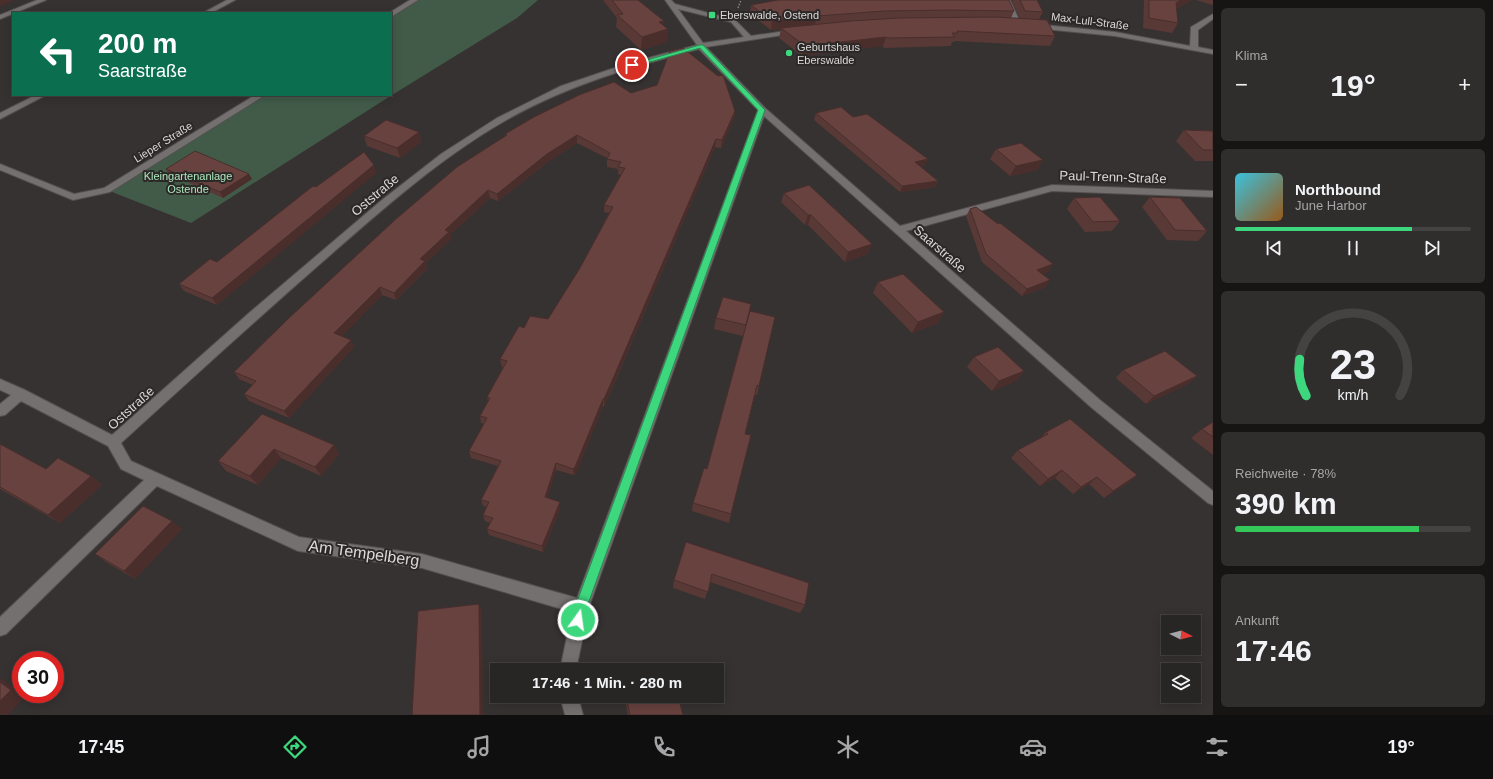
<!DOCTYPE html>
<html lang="de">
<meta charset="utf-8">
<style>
body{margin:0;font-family:Arial,sans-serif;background:#302e2d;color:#f1f3f6;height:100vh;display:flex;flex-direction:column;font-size:15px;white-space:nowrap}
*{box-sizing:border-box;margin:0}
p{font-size:13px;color:#a5a5a7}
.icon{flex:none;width:22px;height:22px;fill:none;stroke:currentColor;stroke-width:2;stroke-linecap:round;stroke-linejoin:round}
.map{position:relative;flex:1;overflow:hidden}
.drawer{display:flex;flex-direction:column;gap:8px;padding:8px;background:#161514;width:280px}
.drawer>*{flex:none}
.hud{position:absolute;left:12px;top:12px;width:380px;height:84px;border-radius:0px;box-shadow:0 2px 10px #0003,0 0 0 1px #444342;background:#0b6e4f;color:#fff;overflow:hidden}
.needle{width:26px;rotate:96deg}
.controls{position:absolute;left:1161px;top:615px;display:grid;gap:8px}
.controls a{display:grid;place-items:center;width:40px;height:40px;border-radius:0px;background:#282625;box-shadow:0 2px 10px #0003,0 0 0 1px #444342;font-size:20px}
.speed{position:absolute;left:12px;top:651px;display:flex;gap:8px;font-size:20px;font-weight:700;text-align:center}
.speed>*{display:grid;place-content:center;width:52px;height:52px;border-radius:50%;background:#282625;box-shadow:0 2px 10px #0003,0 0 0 1px #444342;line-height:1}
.speed .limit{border:6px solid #d22;background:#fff;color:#111}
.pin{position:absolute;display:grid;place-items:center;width:34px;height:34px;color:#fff;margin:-17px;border:2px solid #fff;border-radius:50%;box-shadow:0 1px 4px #0007}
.me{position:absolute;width:44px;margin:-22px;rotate:14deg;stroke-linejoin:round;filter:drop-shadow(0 0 3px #0008)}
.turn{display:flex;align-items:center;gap:14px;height:84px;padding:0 20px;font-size:18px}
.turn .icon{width:52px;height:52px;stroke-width:2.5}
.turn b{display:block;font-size:28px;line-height:34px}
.big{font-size:30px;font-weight:700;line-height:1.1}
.drawer .widget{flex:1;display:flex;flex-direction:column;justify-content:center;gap:6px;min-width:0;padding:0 14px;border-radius:6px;background:#302e2d}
.drawer .dial{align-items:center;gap:0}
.dial svg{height:104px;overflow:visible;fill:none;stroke:#444342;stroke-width:7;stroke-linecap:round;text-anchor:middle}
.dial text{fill:#f1f3f6;stroke:none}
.song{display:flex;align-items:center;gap:12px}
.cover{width:48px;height:48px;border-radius:6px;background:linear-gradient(135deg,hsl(190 70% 55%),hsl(30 70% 35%))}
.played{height:4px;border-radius:2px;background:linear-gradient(90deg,#3dd77e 75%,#444342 75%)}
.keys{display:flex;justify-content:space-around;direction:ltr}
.heat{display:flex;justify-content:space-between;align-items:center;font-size:22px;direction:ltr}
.charge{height:6px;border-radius:3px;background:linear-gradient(90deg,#34c759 78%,#444342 0)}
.trip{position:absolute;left:490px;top:663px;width:234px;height:40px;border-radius:0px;background:#282625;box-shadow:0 2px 10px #0003,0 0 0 1px #444342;font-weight:700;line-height:40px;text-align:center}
.dock{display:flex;height:64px;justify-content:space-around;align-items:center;background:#100f0f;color:#a5a5a7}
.dock .icon{width:28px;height:28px}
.dock .active{color:#3dd77e}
.dock b{font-size:18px;color:#f1f3f6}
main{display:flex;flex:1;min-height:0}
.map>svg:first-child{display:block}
.green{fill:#425b49}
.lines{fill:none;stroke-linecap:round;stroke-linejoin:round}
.minor-casing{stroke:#534f4e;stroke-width:2}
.path{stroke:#858181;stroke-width:1.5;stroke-dasharray:1.5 1.5;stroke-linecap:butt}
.minor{fill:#757070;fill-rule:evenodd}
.wall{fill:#593936}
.shaded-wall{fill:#492e2c}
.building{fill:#68423f;stroke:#492e2c}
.route{fill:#3dd77e;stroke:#288c52}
.poi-dot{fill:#3dd77e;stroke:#2c2827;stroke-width:1.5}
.labels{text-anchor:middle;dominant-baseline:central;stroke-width:4;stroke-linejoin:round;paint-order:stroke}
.far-poi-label{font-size:11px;fill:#dbd8d8;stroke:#2c2827;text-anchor:start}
.far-street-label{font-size:11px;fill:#dbd8d8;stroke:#2c2827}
.far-park-label{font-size:11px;fill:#abe6bb;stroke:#2c2827}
.street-label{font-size:13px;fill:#dbd8d8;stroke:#2c2827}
.near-street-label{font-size:16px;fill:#dbd8d8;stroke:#2c2827}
</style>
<main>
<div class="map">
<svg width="1213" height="715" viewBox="0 0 1213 715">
<rect width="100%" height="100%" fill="#363231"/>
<path class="green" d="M416,0H538L517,18L392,95L191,223L107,190L262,95H391V15Z"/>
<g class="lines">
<g class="minor-casing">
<path id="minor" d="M37,0H46L0,19V15Z
M227,0H235L211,13H203Z
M410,0H418L391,17V13H389Z
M665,0H671L675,4L735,20L751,36L799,29L800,31L796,33L706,47L765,108L900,226L1052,185L1213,191V197L1052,191L906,231L1100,400L1213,491V505L1208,503L1092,408L764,116L589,607L576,670H560L572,612L422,568L298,551L157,486L6,634L0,636V617L144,480L121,469L108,446L21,401L5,415L0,416V404L11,395L0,390V379L25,390L112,435L249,313L382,200L441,154L497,118L561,86L629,63L697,45ZM678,9L731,22L744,37L703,43ZM699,49L758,110L577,598L422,554L299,537L131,461L121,443C189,381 258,318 328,257C383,209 439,159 503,122C564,86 632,67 699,49Z
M1004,0H1010L1021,24L1019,25L1013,24Z
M1213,14V19L1198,30V47L1213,50V54L1115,36L1034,28L1030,26L1034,24L1115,32L1190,46L1191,27Z
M36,95H46L0,119V113Z
M255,95H265L110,192L73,200L0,170V164L74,194L104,188Z
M560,696H578L583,715H565Z"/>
</g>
<path class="path" d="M738,8L741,0"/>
<use href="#minor" class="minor"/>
</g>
<path class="wall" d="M603,0H638L663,26L668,29L667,42L641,50L616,27L617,18Z
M1013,0H1037L1043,12L1039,19L1055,36L1050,46L955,41L954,42H952L951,46L884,48L883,46L802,56L779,38L781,29L771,30L750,14L751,5L1014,11L1011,18H1020L1012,2Z
M1144,0H1192L1176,9L1178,23L1172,33L1143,28Z
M1196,0H1213V5Z
M631,93L735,111L734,118L721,148L715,147L612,389L604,407L603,406L576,474L574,475L556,470L547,498L560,502V509L543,552L489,535L487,529L490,523L485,521L483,515L487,507L483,506L481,500L498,466L471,458L469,451L484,424L481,423L480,416L488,401L487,397L503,367H502L500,359L524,328L548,319L580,268L609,213L604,212V205L621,175L618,174V169L607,167V158L577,143L548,162L498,201L490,198L450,235L451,239L426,263L427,269L396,300L382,295L342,336L351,340L354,347L289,418L249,401L244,394L253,385L239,379L234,372L506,136L505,134Z
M816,113L853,117L925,165L920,167L938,181L935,187L900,192L814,120Z
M1184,130L1213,131V161H1195L1176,141Z
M419,132L421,142L400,158L367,146L364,136Z
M996,149L1043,160L1037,170L1010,176L990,159Z
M166,169L252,179L223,198L169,174Z
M377,172L217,305L184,291L179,284L217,262L316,187Z
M784,193L868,254L845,262L808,225H805L781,202Z
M1150,197L1207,231L1198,241L1167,240L1142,207Z
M1074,198L1120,221L1112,231L1085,232L1067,209Z
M970,209L998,224L1053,264L1048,272L1042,274L1050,280L1044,288L1022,296L982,262L966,216Z
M878,282L944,312L938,323L912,333L873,293Z
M750,311L759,386L757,395H755L745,434L731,514L729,523L692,511L693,503L707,469L743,336L714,329L716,318Z
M974,357L1024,371L1016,381L992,391L967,367Z
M1123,370L1197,376L1188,384L1146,404L1116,378Z
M262,414L334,445L339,454L321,476L281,458L258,485L226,471L218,461Z
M1213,422V455L1191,438L1202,429Z
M1046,432L1137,475L1128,483L1104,498L1089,484L1073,494L1055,478L1040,486L1011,458L1018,450L1041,438Z
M0,444L46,469L91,476L102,485L60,523L0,489Z
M182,529L135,579L106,562L95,554Z
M686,542L805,605L800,613L710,582L705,599L673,588L674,580Z
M624,696H678L683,715H628Z"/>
<path class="shaded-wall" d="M0,0H15L0,6Z
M1181,0H1192L1170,12L1176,3Z
M817,16L815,25L781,28V29L771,30L772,21Z
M664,21L663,31L668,29L667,42L641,50L642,37L659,22Z
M886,37L883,46L802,56L805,46Z
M735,111L734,118L721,148L722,140Z
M419,132L421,142L400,158L397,148Z
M577,135V143L548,162L498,201L497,194L547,154Z
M716,139L715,147L604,407V399Z
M928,159L925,165L913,169L915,162Z
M1043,160L1037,170L1010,176L1016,166Z
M374,165L377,172L217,305L212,298Z
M249,174L252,179L223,198L220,192Z
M938,181L935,187L900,192L902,186Z
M488,190L490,198L450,235L451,239L426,263L427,269L396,300L394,293L420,259L445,230Z
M808,215H811L808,225H805Z
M872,244L868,254L845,262L848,252Z
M1053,264L1048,272L1032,278L1037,270Z
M1050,280L1044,288L1022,296L1027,289Z
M380,287L382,295L338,341L334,333Z
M944,312L938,323L912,333L918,322Z
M351,340L354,347L289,418L284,411Z
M1024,371L1016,381L992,391L999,381Z
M1197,376L1188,384L1146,404L1154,396Z
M603,399V406L576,474L574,475L573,469Z
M334,445L339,454L321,476L315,467Z
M274,449L281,458L258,485L250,476Z
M556,463V470L546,504L545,497Z
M1062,470L1055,478L1040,486L1048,479Z
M1137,475L1128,483L1104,498L1113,491Z
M91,476L102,485L60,523L48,515Z
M1097,477L1089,484L1073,494L1081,487Z
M560,502V509L543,552L542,546Z
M172,521L182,529L135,579L124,571Z
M479,604L482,611L483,715H480Z
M0,678L21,692V694H24L26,696L8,715H0Z"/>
<path class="building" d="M612,0H638L664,21L659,22L668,29L642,37L617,15L623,14Z
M778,0H1009L1014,11L950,10L884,11L817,16L772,21L751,5Z
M1020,0H1037L1043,12L1025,11Z
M1149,0H1181L1176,3L1178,23L1149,18Z
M996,17L1047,20L1055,36L957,31L958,33H952L955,37L887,38L886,37L805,46L781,28L851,21L899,18Z
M683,48L718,76L723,75L735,111L722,140L716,139L612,381L604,399H603L575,467L573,469L556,463L545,497L560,502L542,546L487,529L493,518L483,515L489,502L481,500L501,461L469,451L487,418L480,416L490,398L487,397L507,361L500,359L519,326L524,328L530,316L548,319L580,268L613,207L604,205L625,168L618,167L621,162L607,159L610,153L577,135L547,154L497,194L488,190L445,230L449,232L420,259L425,261L394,293L380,287L334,333L351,340L284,411L244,394L256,381L234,372L289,318L396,219L457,167L507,135L505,134L534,117L579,95L614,82L631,93L657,85L670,51Z
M841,107L853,117L867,114L928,159L915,162L938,181L902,186L816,113Z
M386,120L419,132L397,148L364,136Z
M1184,130L1213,131V150H1203Z
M1021,143L1043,160L1016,166L996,149Z
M195,151L249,174L220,192L166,169Z
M364,152L374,165L212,298L179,284L210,259L217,262L313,186L316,187Z
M809,185L872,244L848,252L811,215H808L784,193Z
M1100,197L1120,221L1093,222L1074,198Z
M1150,197L1180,198L1207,231L1175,230Z
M976,207L998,224L1000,223L1053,264L1037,270L1050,280L1027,289L986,254L970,209Z
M903,274L944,312L918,322L878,282Z
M723,297L751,304L746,325L716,318Z
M750,311L775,317L759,386L757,385L745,434L751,435L731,514L693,503L704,468L707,469Z
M998,347L1024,371L999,381L974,357Z
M1165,351L1197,376L1154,396L1123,370Z
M262,414L334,445L315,467L274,449L250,476L218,461Z
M1070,419L1137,475L1113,491L1097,477L1081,487L1062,470L1048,479L1018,450L1048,434L1046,432Z
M1213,422V437L1202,429Z
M0,444L46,469L58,458L91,476L48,515L0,487Z
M143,506L172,521L124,571L95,554Z
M686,542L809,583L805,605L712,574L708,592L674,580Z
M479,604L480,715H412L418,611Z
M0,682L11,690L0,701Z
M626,696H678L683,715H630Z"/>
<path class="route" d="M700,45H703L765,110L587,607L582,624L578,626L574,624L572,620L575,607L758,110L700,48L632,67L629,65Z"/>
<g class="poi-dot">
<rect x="708" y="11" width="8" height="8" rx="2"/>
<circle cx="789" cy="53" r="4"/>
</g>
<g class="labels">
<g class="far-poi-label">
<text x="720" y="15">Eberswalde, Ostend</text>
<text x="797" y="47">Geburtshaus<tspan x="797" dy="13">Eberswalde</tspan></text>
</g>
<g class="far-street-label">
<text transform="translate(1090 21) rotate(7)">Max-Lull-Straße</text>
<text transform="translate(163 142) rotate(-32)">Lieper Straße</text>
</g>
<g class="far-park-label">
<text x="188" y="176">Kleingartenanlage<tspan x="188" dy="13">Ostende</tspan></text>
</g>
<g class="street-label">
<text transform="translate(1113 177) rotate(2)">Paul-Trenn-Straße</text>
<text transform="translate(375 195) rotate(-40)">Oststraße</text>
<text transform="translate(940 249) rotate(41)">Saarstraße</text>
<text transform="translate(131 408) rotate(-42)">Oststraße</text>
</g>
<g class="near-street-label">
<text transform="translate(364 553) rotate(8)">Am Tempelberg</text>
</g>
</g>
</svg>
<div class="controls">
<a><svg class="needle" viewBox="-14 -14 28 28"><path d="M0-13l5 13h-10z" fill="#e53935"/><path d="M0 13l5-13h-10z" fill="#a5a5a7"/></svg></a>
<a><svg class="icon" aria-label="layers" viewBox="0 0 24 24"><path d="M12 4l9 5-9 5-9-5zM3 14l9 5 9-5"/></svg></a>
</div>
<div class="speed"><div class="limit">30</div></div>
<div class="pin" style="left:632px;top:65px;background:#d93025"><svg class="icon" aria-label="arrive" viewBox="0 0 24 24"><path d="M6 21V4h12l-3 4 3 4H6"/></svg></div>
<svg class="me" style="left:578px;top:620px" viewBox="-20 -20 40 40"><circle r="17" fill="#3dd77e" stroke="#fff" stroke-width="3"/><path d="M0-11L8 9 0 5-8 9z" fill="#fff"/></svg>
<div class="trip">17:46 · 1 Min. · 280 m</div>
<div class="hud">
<div class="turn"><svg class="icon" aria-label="left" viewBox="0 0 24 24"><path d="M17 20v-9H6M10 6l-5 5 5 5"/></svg><div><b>200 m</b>Saarstraße</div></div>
</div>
</div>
<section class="drawer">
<div class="widget"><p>Klima</p>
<div class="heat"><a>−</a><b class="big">19°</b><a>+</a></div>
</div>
<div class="widget">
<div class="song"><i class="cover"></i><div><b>Northbound</b><p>June Harbor</p></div></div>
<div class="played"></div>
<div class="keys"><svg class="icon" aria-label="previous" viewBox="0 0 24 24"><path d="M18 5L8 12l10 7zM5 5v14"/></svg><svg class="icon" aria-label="pause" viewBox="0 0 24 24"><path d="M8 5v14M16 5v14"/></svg><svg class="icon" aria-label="next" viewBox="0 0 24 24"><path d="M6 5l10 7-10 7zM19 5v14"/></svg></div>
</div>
<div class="widget dial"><svg viewBox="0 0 100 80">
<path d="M14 69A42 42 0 1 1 86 69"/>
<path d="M14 69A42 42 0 0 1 9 41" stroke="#3dd77e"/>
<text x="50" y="56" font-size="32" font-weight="700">23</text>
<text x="50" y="72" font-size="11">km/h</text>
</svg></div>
<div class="widget"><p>Reichweite · 78%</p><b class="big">390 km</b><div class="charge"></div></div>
<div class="widget"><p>Ankunft</p><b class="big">17:46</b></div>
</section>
</main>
<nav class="dock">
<b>17:45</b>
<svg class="icon active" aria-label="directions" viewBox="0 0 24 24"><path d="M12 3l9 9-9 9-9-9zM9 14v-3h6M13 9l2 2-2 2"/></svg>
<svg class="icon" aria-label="music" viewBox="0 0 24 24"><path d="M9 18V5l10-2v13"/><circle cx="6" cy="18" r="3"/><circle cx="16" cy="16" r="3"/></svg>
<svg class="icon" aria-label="phone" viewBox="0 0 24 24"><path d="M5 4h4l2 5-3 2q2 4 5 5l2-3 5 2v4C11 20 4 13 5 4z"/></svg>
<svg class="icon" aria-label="climate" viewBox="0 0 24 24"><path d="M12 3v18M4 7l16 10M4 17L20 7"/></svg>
<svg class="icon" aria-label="car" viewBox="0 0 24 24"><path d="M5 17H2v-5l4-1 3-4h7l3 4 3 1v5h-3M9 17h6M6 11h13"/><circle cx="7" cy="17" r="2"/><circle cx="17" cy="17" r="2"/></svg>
<svg class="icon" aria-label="filters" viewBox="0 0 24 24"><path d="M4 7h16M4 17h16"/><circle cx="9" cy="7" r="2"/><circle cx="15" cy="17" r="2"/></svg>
<b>19°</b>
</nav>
